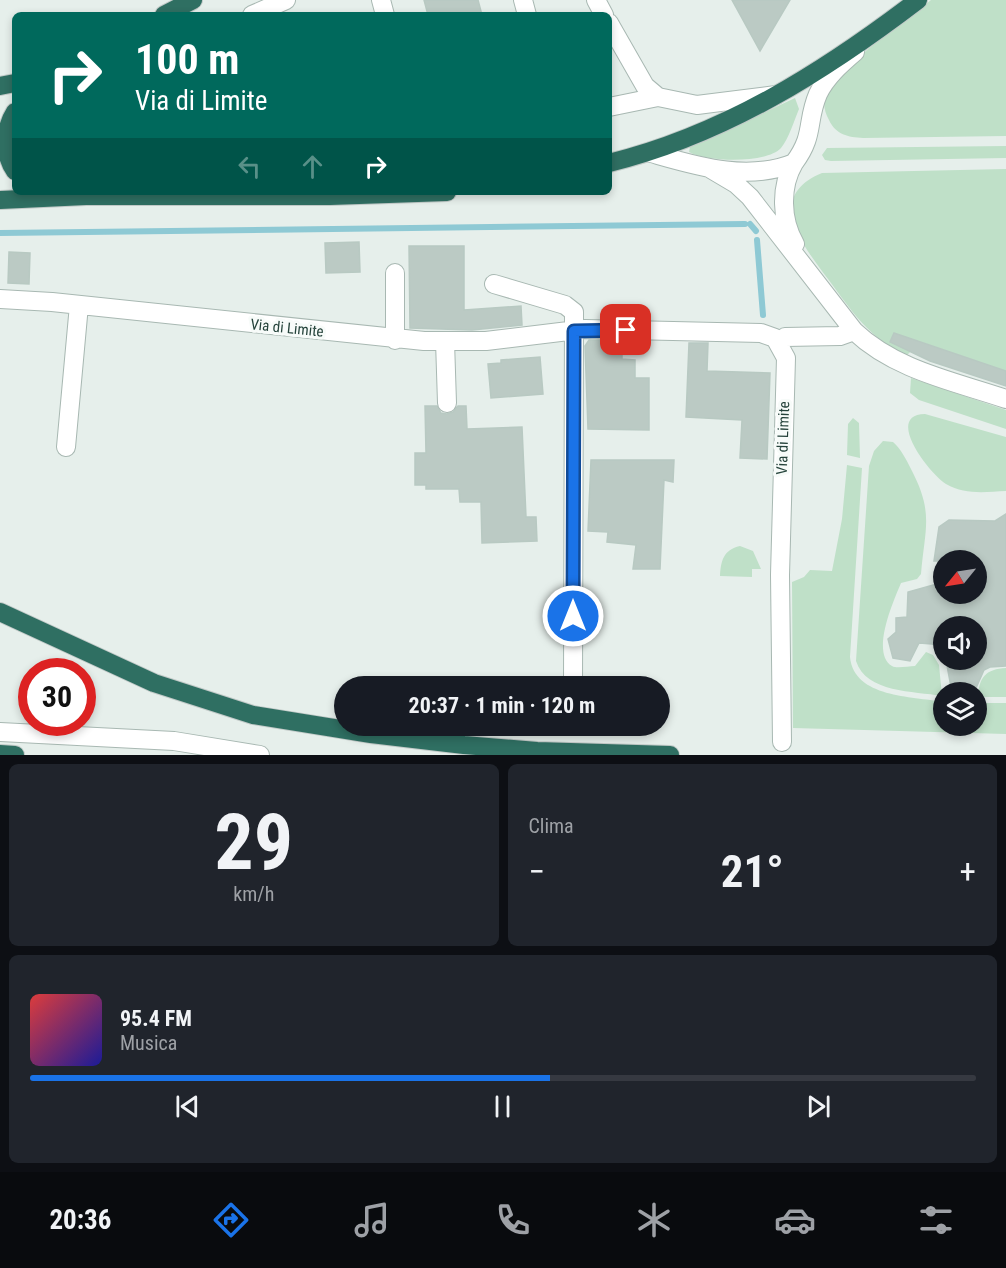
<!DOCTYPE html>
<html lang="it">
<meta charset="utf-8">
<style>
body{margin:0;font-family:"Roboto Condensed",sans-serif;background:#20242c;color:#f1f3f6;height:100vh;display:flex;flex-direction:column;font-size:22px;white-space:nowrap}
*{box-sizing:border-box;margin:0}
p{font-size:20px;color:#9ea1a6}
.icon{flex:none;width:33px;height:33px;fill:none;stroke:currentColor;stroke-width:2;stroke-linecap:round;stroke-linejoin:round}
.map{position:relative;height:755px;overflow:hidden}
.sheet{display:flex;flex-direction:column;gap:9px;padding:9px;background:#0d0f14;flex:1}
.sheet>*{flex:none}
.hud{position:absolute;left:12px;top:12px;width:600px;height:183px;border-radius:9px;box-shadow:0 3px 9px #0003;background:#00695c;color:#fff;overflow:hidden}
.needle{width:39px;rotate:240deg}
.controls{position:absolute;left:933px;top:550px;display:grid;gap:12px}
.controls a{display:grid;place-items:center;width:54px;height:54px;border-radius:50%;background:#171b24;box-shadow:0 3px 9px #0003;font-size:30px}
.speed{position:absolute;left:18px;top:658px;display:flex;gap:12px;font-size:30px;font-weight:700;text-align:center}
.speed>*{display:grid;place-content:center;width:78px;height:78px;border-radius:50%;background:#171b24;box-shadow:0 3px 9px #0003;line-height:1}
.speed .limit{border:9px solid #d22;background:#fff;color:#111}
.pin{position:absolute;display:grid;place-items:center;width:51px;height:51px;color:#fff;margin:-26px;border-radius:12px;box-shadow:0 3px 9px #0006}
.me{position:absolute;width:66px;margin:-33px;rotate:0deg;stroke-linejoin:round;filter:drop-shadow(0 0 4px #0008)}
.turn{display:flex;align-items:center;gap:21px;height:126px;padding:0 24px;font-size:27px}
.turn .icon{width:78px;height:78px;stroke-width:2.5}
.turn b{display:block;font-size:42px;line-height:51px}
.lanes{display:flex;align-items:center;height:57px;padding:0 24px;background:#0003;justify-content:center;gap:30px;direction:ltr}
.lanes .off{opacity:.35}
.big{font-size:45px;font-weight:700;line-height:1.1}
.sheet .tile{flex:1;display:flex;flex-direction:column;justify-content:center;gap:9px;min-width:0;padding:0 21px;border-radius:9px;background:#20242c}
.sheet .dial{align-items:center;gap:0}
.dial b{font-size:78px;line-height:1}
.song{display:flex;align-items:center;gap:18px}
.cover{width:72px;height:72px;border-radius:9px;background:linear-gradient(135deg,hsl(0 70% 55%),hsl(240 70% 35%))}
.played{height:6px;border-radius:3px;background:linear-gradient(90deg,#1a73e8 55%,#363941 55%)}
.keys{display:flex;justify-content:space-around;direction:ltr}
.heat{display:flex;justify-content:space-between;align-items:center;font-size:33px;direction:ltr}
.sheet .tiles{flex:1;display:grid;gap:9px;grid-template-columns:1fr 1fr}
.tile:last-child{grid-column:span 2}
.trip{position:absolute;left:334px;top:676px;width:336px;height:60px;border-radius:30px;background:#171b24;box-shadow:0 3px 9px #0003;font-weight:700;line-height:60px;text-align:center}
.menu{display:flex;height:96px;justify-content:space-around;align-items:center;background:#090b0e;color:#9ea1a6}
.menu .icon{width:42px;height:42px}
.menu .active{color:#1a73e8}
.menu b{font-size:27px;color:#f1f3f6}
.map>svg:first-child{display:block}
.green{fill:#bfe0c8}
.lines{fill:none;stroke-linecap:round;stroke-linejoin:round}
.stream{stroke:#8ec9d4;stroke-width:6}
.building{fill:#bbcac4;stroke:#b8c9c2;stroke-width:1.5}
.minor-casing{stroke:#a8b8b2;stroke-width:20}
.highway-casing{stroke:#c2cac8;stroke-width:20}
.minor{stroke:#fff;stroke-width:18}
.highway{stroke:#2f6f62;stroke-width:18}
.route-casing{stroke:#114b97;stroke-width:15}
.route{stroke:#1a73e8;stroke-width:10}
.labels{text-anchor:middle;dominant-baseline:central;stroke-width:6;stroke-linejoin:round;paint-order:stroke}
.street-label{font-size:15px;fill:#24423a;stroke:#f7fbf9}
</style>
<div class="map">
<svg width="1006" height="755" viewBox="0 0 1006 755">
<rect width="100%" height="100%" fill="#e6efeb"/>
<path class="green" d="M931,0H1006V136L863,138C848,137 836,135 829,120C825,113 823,105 825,98C835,69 906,20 931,0Z
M795,98L799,109C794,121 789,138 781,148C766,164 707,162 689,152L690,147Z
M1006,146V158L831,161L825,160L822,155L827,148Z
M1006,169V371L921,342L907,355C870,340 851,310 828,279C804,247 763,197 822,173Z
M911,378L1006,410V429L919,400L910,393Z
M925,414L1006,437V491C985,492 965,495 946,484C931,475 883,415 925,414Z
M853,418L859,423L860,458L847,455L848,424Z
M883,441L893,442C901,449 906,459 911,469C934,513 925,527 921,574L917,579L901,583C894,600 870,653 892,666C897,669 908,666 915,666L926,652L933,655L939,665L942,696C914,691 866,693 856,661L869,466L874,451Z
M847,465L862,468L850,657C854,698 912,696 943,702L944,726H976L977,703H1006V734L793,728L792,582L804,577L810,570L832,571L842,519Z
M740,546L753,551L761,569H752V577L720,576C721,561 723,550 740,546Z
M1006,668V697H978C979,677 986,669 1006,668Z"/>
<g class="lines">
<path class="stream" d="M750,224L756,231
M0,233L745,224
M757,240L763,315"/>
</g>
<path class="building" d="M424,0H478L482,15H428Z
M732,0H790L760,51Z
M359,242L360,272L326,273L325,243Z
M409,246H464V310L521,306L522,325L472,330L410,328Z
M9,252L30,253L29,284L8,283Z
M894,333L1006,371V386L930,361L890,342Z
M589,340L622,341V359L635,360V378H649V430L588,429L585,346Z
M689,343H708L707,371L770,373L767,459L740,458L742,420L686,417Z
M540,357L543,394L491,398L488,364L501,363V360Z
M425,406H437L441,413L447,414L453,412L458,406H466L467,429L522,427L526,517H536L537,541L482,543L481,502H460L459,489H426V485H415V453H426Z
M591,460H674L673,482L664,480L660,569H633L636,545L607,542L608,532L588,531Z
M1006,514V666L990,667L984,670L976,688L951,687L946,660H976V627H944V648L932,644L919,643L910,661L893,658L888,639L896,632V618L907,617L908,592L944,582V594H976V561H934L939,527L949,520L995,521Z"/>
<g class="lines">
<g class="minor-casing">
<path id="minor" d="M381,0L385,15
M523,0L527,15
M596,0L604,15
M252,15L286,0
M609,23L645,86L658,97
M609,107L658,97L697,105L776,95
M651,153C697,166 747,182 794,163C815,135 806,122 818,94C826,77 841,64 855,52
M794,163C780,187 781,220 795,244
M709,168L736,184L750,197L854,331C895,370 953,381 1006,399
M395,273V340
M494,284L565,305L574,312L573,687
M0,299L52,302L424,341H486L585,329L761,333L775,338L786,358L780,575L782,742
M445,341L447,403
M778,343L785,337L840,336L854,331
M66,447L79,305
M0,732L174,741L260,755"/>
</g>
<g class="highway-casing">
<path id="highway" d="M164,15L193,0
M0,86L15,83
M15,112C4,129 3,154 15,171
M609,163C724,135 825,71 918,0
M0,200L86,196H330L447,192
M0,612L154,683L253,715L371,734L464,745L537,751L670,755
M0,754L15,755"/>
</g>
<use href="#minor" class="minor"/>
<use href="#highway" class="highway"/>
</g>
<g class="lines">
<g class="route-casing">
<path id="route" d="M573,616L574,331L626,330"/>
</g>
<use href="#route" class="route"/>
</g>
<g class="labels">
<g class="street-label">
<text transform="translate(287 328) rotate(6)">Via di Limite</text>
<text transform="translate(783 438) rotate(-88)">Via di Limite</text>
</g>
</g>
</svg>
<div class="controls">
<a><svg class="needle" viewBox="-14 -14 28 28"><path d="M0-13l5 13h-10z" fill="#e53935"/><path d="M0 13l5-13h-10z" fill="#9ea1a6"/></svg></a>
<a><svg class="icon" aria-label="sound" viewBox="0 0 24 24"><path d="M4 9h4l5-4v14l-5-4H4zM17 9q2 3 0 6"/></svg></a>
<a><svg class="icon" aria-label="layers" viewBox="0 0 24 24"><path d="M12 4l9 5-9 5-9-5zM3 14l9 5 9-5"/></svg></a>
</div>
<div class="speed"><div class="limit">30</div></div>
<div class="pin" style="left:626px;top:330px;background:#d93025"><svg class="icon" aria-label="arrive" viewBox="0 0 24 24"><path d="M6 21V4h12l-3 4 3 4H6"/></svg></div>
<svg class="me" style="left:573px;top:616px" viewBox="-20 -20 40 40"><circle r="17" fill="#1a73e8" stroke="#fff" stroke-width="3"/><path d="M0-11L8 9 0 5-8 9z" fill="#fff"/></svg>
<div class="trip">20:37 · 1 min · 120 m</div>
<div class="hud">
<div class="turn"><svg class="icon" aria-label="right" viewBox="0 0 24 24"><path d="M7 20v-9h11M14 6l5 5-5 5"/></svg><div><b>100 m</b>Via di Limite</div></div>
<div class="lanes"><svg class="icon off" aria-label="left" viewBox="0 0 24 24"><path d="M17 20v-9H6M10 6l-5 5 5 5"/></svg><svg class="icon off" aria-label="ahead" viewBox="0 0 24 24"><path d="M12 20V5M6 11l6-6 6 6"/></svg><svg class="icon" aria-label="right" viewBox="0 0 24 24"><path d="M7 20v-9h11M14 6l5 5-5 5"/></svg></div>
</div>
</div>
<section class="sheet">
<div class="tiles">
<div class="tile dial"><b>29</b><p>km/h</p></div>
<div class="tile"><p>Clima</p>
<div class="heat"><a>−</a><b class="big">21°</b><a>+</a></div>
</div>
<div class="tile">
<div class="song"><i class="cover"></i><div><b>95.4 FM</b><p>Musica</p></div></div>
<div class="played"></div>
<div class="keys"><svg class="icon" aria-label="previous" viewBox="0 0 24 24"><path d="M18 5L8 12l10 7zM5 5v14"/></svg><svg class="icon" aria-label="pause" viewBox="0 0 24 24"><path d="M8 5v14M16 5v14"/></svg><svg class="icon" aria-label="next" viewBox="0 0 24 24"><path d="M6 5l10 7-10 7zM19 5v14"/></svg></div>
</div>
</div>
</section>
<nav class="menu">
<b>20:36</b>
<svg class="icon active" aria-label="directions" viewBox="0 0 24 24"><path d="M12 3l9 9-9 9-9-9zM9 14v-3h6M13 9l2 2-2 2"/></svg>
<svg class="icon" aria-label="music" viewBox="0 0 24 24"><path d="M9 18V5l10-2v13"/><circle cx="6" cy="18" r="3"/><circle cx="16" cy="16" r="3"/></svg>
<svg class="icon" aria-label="phone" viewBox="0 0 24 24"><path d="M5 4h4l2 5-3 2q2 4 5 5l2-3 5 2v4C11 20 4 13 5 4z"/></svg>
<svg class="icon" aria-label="climate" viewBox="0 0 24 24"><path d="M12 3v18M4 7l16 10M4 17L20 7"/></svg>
<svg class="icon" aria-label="car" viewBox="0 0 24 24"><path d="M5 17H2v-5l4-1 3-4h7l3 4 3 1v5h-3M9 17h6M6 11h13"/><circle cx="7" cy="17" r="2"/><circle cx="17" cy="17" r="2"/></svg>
<svg class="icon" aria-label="filters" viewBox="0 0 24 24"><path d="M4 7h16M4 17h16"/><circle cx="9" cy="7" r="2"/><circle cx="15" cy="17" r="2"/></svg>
</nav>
